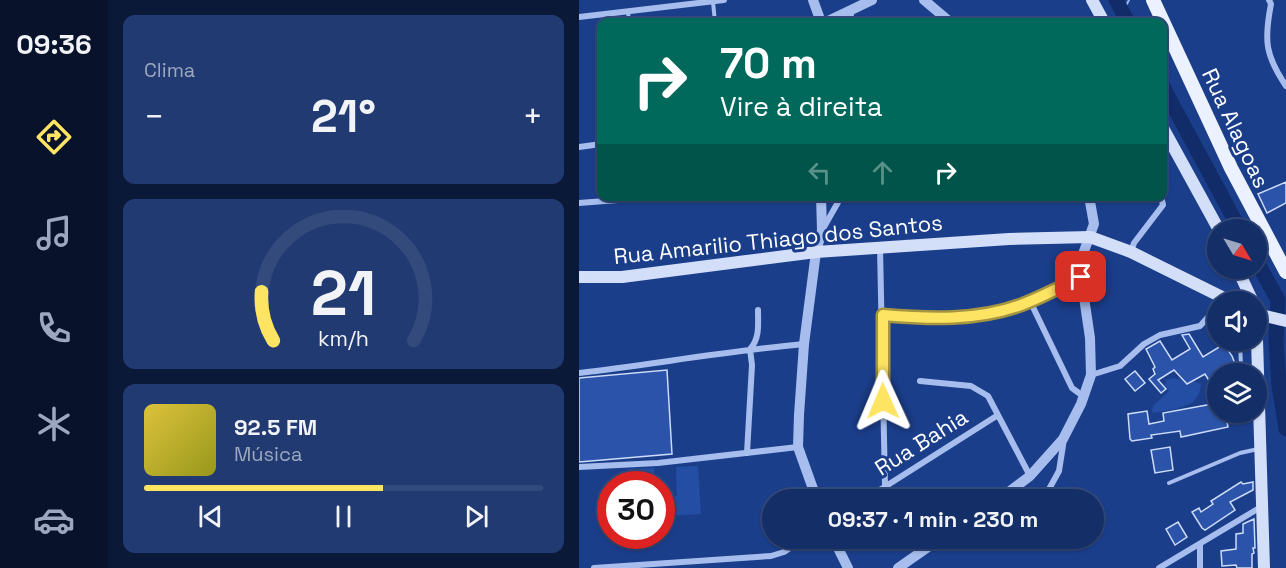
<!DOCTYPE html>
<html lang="pt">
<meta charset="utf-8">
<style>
body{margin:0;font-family:"Space Grotesk",sans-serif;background:#213a71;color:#f1f3f6;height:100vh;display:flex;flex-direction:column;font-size:22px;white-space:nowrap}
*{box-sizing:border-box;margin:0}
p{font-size:20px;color:#9da8c0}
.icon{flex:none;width:33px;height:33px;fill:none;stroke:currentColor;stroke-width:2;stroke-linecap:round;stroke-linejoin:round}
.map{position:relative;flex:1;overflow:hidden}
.details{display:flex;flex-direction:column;gap:15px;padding:15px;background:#0b1939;width:471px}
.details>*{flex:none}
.hud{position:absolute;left:18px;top:18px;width:570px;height:183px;border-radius:12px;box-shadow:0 2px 4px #0004,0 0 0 2px #334a7c;background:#00695c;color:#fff;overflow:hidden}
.needle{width:39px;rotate:128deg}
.controls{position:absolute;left:628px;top:219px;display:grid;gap:12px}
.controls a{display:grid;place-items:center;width:60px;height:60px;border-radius:50%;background:#142e68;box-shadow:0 2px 4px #0004,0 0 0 2px #334a7c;font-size:30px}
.speed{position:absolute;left:18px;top:471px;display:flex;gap:12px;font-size:30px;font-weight:700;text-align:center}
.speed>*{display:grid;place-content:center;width:78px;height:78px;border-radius:50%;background:#142e68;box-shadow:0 2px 4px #0004,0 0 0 2px #334a7c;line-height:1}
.speed .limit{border:9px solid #d22;background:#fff;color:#111}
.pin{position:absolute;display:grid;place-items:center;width:51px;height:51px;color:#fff;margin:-26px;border-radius:12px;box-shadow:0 3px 9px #0006}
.me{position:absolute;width:66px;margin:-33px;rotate:359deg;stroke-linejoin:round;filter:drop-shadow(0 0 4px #0008)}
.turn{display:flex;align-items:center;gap:21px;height:126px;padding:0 24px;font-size:27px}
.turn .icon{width:78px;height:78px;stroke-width:2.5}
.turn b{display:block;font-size:42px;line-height:51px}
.lanes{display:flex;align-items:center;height:57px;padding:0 24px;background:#0003;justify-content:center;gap:30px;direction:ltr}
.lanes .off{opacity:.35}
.big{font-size:45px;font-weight:700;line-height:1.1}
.details .card{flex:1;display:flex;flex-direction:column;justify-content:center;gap:9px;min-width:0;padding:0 21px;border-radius:12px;background:#213a71}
.details .dial{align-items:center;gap:0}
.dial svg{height:156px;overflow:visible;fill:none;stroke:#334a7c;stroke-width:7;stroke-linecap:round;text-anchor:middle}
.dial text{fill:#f1f3f6;stroke:none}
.song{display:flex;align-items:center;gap:18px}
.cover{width:72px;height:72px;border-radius:9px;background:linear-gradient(135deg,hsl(50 70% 55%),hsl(60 70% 35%))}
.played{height:6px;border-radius:3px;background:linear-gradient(90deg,#fee463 60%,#334a7c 60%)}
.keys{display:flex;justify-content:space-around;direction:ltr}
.heat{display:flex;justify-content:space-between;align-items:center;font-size:33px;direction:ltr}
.trip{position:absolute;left:183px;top:489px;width:342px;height:60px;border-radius:30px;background:#142e68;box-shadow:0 2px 4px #0004,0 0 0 2px #334a7c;font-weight:700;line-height:60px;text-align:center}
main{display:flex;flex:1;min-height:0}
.tabs{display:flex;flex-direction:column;width:108px;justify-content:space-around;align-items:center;background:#08122a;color:#9da8c0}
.tabs .icon{width:42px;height:42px}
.tabs .on{color:#fee463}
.tabs b{font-size:27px;color:#f1f3f6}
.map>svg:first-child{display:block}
.green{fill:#244ea4}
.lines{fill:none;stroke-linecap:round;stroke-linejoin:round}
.stream{stroke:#99b6ef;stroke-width:2}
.river{stroke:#122c69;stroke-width:15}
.building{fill:#2a53a9;stroke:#ccdbf9;stroke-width:1.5}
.service{stroke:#a6bded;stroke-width:4}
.minor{stroke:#a6bded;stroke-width:6}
.tertiary{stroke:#a6bded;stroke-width:10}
.secondary{stroke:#d3dff9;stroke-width:12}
.primary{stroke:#ecf1ff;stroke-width:14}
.route-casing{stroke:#a59440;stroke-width:15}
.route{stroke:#fee463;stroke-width:10}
.labels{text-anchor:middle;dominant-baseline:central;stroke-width:6;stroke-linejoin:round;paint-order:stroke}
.street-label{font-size:22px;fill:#fff;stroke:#1b3e8b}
</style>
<main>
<nav class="tabs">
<b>09:36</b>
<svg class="icon on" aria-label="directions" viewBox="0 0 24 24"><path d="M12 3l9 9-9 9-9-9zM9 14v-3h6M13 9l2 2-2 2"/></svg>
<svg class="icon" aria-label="music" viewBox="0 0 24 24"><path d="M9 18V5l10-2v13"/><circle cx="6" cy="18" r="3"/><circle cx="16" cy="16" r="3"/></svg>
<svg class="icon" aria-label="phone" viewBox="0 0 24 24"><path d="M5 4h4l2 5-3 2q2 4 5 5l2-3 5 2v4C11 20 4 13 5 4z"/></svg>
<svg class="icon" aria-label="climate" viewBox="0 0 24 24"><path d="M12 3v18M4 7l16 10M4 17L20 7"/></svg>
<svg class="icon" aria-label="car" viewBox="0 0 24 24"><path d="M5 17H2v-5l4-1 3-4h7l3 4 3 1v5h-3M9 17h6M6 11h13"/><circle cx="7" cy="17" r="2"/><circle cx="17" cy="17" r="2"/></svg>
</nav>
<section class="details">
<div class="card"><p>Clima</p>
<div class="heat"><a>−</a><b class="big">21°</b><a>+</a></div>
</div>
<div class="card dial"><svg viewBox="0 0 100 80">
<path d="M14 69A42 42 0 1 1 86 69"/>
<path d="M14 69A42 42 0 0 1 8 44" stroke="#fee463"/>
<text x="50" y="56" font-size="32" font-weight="700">21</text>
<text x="50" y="72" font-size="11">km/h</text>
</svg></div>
<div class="card">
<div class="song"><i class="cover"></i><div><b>92.5 FM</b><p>Música</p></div></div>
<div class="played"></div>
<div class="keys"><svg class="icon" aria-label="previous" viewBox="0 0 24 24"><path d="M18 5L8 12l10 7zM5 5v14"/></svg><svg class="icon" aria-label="pause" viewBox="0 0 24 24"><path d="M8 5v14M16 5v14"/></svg><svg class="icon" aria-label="next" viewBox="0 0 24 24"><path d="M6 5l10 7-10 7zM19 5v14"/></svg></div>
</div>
</section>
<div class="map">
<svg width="707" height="568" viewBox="0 0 707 568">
<rect width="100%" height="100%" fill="#1b3e8b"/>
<path class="green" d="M594,378L602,380L608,385L614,381L622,384L620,394L613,403L597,409L573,413L574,406L590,391L586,385L587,380Z
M119,466L122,514L83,516V497L98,496L97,467Z
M75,468L76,484H50L49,469Z"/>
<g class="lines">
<path class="stream" d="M543,13L550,0"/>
<path class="river" d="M537,0L549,22
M584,87L661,230
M678,262L699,300L697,342L700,385L707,429"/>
</g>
<path class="building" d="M707,182V203L688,213L679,194Z
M610,334L624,357L645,344L653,356L660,374H639V395L626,374L608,384L595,370L579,380L587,389L582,393L570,379L576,374L574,369L576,367L567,349L581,341L593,360L611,349L603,335Z
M88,370L93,454L0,462V378Z
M556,371L566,383L556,391L546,379Z
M639,403V412H646L649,427L602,437L601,431L572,435L573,438L553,441L551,439L549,414L568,411L570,424L585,421L584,413Z
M591,447L594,470L576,473L572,450Z
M662,482L664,484L674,482V490L651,502L656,510L626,530L623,528L613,512L620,508L622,512L634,504L632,501Z
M675,519L676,548H674L675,553L673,554V568H658L657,565L643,566L642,551L657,549V534L664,533V524Z
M599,522L608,537L596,545L587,529Z"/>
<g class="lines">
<path class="service" d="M134,2L136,22
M49,11L50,22
M661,340L662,367L677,369
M590,483L661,453L679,449"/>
<path class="minor" d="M690,0L692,4C685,40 686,55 707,86
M271,11L273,22
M0,17L145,0
M0,147L22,144
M0,203L65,198
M245,227L262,197
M301,248L306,485
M552,252L555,243L584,205L582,196
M451,301L493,388L504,396
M304,315C349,319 398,321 442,305C463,297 482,287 502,277
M0,373C75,364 150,351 225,344
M512,375L541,366L565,344L581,335L621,326L639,306
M341,381L392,386L409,396L451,476
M168,453L173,365L171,349C181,339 179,324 179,310
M0,467L79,463L219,447
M285,500L419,415
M464,500L480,471L485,439
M621,545V568
M15,568L192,556L205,552L226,538
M580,568L682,507"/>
<path class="tertiary" d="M234,0L242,22
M345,0L371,22
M247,22L293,0
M250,196L261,198
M238,500L219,447L220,415L225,344L237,252L243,230L242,196
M419,500L451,476L484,439L502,404L512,375L511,338L502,277L504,254L515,224L510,196
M254,538L269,568
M319,568L362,538"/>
<path class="secondary" d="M513,0L525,22
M584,128L640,230
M658,268L674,302
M0,277H43L237,252L430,239L511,237L552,252L653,302
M678,312V339
M678,314L707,321
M678,340L685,568"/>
<path class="primary" d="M574,0L652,168L707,272"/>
</g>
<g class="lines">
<g class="route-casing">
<path id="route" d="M304,401V315C350,319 398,321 442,305C463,297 482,287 502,277"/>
</g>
<use href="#route" class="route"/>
</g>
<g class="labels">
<g class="street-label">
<text transform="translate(657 128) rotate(65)">Rua Alagoas</text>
<text transform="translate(199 239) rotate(-6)">Rua Amarilio Thiago dos Santos</text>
<text transform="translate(342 442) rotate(-32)">Rua Bahia</text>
</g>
</g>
</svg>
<div class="controls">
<a><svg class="needle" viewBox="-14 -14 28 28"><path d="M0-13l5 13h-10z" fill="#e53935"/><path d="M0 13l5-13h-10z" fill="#9da8c0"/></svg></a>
<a><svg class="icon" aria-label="sound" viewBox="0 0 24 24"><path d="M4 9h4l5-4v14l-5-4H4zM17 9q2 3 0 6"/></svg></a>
<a><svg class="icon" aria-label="layers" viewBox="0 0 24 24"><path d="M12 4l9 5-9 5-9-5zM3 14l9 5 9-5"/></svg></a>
</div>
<div class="speed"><div class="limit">30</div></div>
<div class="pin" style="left:502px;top:277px;background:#d93025"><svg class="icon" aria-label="arrive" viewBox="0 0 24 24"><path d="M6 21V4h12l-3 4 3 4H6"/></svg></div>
<svg class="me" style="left:304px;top:401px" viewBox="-20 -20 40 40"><path d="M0-17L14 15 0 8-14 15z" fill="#fee463" stroke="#fff" stroke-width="4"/></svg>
<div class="trip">09:37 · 1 min · 230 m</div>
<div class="hud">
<div class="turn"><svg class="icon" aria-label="right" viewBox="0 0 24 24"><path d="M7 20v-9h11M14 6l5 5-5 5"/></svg><div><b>70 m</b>Vire à direita</div></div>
<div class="lanes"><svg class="icon off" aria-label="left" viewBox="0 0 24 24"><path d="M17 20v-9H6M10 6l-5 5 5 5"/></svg><svg class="icon off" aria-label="ahead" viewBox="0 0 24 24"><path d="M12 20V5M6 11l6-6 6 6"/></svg><svg class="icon" aria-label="right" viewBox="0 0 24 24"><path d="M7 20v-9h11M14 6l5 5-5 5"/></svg></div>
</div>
</div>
</main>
